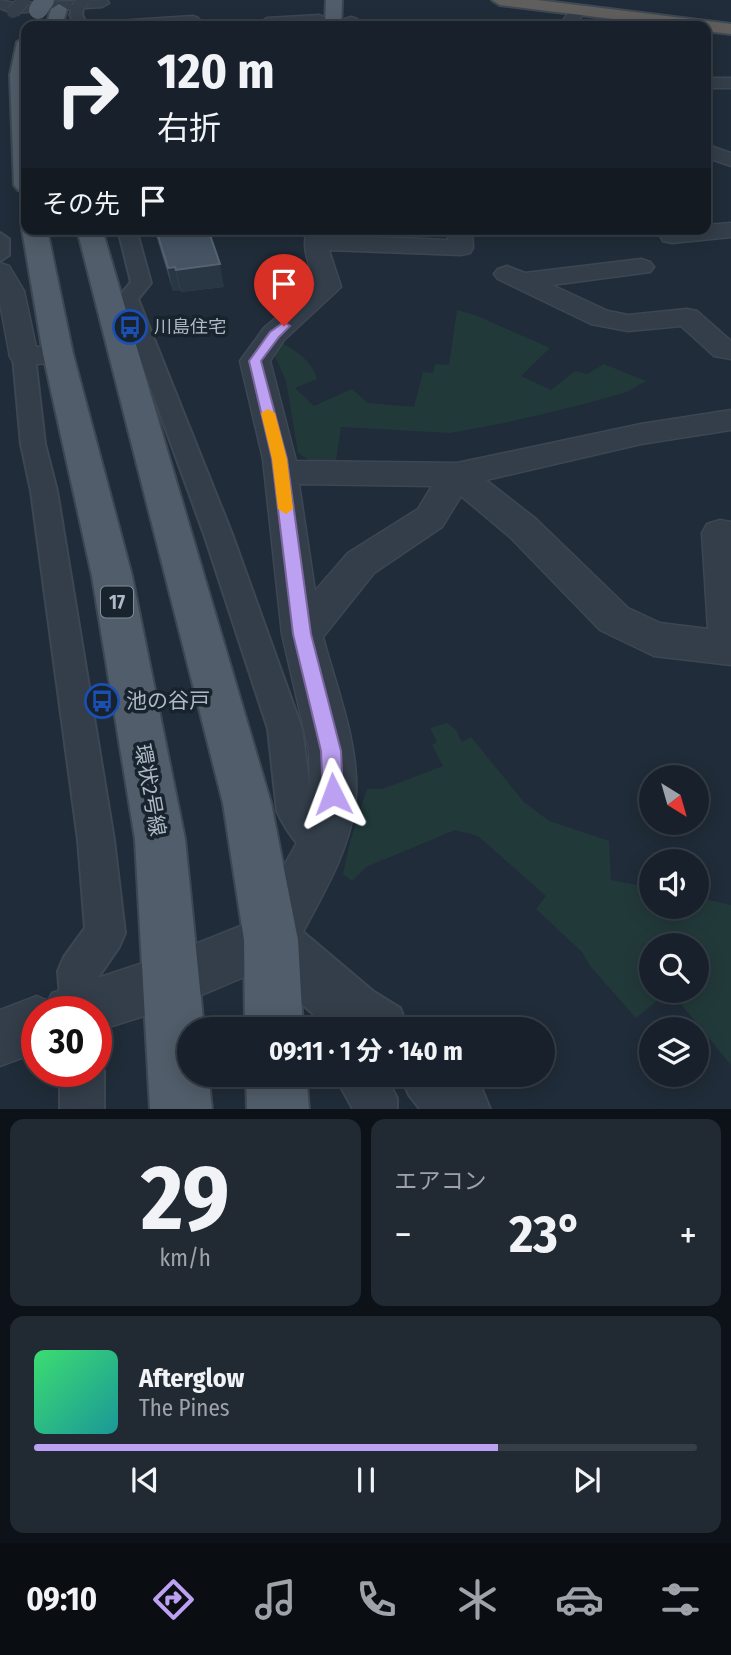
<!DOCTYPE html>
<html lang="ja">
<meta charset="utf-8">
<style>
body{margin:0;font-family:"Fira Sans Condensed","Noto Sans JP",sans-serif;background:#212933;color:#f1f3f6;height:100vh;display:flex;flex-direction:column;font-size:26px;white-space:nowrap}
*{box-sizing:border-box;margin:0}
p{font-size:23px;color:#9fa3a9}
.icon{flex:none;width:38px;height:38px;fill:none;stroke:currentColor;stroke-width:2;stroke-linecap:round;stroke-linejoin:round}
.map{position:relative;height:1109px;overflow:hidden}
.details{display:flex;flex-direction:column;gap:10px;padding:10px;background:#0d1218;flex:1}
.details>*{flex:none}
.guide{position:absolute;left:21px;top:21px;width:690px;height:214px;border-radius:14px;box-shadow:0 4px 18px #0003,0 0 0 2px #363e47;background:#18212b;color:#f1f3f6;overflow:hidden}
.needle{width:46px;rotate:143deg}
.buttons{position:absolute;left:639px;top:765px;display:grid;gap:14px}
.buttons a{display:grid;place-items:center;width:70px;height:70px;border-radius:50%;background:#18212b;box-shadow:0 4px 18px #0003,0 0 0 2px #363e47;font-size:35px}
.speed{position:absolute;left:21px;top:996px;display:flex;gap:14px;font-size:35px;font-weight:700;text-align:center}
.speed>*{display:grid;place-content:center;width:91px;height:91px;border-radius:50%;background:#18212b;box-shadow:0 4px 18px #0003,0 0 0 2px #363e47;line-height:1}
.speed .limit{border:10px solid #d22;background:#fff;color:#111}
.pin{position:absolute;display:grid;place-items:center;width:60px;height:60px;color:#fff;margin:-72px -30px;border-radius:50% 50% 50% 0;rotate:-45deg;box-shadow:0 0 7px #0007}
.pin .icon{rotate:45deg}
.me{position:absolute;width:77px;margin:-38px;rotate:357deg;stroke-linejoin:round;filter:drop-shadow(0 0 5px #0008)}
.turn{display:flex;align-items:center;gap:24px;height:147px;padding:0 21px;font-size:32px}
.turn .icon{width:91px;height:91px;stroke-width:2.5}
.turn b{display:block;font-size:49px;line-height:60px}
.then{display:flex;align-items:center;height:66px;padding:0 21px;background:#0003;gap:14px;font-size:26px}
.big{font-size:52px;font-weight:700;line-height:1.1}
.details .card{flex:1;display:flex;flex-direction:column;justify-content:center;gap:10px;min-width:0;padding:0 24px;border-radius:14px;background:#212933}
.details .dial{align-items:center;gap:0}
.dial b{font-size:91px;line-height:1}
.song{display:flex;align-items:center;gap:21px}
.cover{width:84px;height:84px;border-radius:10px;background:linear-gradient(135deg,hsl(140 70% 55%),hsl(180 70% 35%))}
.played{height:7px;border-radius:4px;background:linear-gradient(90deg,#bca0f2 70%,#363e47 70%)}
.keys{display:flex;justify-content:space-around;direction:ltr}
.heat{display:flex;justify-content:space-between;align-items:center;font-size:38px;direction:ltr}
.details .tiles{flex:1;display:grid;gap:10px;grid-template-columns:1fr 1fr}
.card:last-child{grid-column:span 2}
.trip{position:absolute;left:177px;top:1017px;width:378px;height:70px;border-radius:35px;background:#18212b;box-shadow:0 4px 18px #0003,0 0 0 2px #363e47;font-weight:700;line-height:70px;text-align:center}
.tabs{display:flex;height:112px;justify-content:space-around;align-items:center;background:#0a0d11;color:#9fa3a9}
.tabs .icon{width:49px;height:49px}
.tabs .active{color:#bca0f2}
.tabs b{font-size:32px;color:#f1f3f6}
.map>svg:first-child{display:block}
.green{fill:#22393a}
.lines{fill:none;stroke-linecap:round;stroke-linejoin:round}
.pedestrian-casing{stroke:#3d4753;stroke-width:4}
.minor-casing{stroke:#3d4753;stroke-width:3}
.tertiary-casing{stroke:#3d4753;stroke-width:4}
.primary-casing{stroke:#3d4753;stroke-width:4}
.trunk-casing{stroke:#3e4954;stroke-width:4}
.pedestrian{fill:#333e4a;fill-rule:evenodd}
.minor{fill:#333e4a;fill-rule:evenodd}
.tertiary{fill:#333e4a;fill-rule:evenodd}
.primary{fill:#515d6a;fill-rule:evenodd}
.trunk{fill:#605f5d;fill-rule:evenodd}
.pedestrian-bridge-casing{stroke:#3d4753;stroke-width:14;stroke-linecap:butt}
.primary-bridge-casing{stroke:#3d4753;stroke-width:19;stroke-linecap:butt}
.pedestrian-bridge{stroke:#333e4a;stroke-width:12}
.primary-bridge{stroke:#515d6a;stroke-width:18}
.wall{fill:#384755}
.shaded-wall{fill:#293745}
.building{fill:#455362;stroke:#556371;stroke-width:2}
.route{fill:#bca0f2;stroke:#7a689d;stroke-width:2}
.slow{fill:#f59e0b}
.labels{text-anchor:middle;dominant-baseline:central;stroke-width:7;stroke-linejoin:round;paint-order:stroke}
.far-poi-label{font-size:18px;fill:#aeb9c6;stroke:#19232e;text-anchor:start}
.shield{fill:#19232e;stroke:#818c98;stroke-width:2}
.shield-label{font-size:19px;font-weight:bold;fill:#aeb9c6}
.poi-label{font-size:21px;fill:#aeb9c6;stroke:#19232e;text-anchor:start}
.street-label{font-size:21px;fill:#aeb9c6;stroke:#19232e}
</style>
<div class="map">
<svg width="731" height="1109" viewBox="0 0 731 1109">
<rect width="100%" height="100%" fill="#202c39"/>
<path class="green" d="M457,310L475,315L550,348L521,376L551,390L575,371L587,374L604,364L646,381L627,392L580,405L505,423L450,433L341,427L336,461L312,462L298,453L286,381L274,354L280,342C297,351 311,360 317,379L295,388L314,406L352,389L368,403L414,407L423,372L433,373L435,364L449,365Z
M447,723L456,730L462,742L471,737L524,802L549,821L609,841L611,880L651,888V906H696L697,897L731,905V1065L670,991L696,990V945H651V990L669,991L636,1018L590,966L582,952L536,909L546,896L478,836L455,830L366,867L352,881L343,874L350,842L367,789H382L443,766L432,745L437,742L430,728Z"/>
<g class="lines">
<g class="pedestrian-casing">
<path id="pedestrian" d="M77,6L83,9L82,15L88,26H76L70,15L73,7Z
M118,229H136L151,283L138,299L232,534L302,729L312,804L335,831L340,844L335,857L322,862C302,854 286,831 277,811L268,729L204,534L118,298L131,282Z
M0,233L9,239V255L0,261Z
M24,350L32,352L35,357L45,444L57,491L114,840L125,933L119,947L99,976L103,1012L96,1027V1012H61L58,971L64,957L85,928L78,840L31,491L21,444L13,357L16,352Z
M96,1055L104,1071V1109H60V1071H96Z
M334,1074H384L397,1098V1109H353Z"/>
</g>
<g class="minor-casing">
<path id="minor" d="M0,0L14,3L107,0L109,3L102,7L12,13L0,8Z
M579,5L587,10L574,26H558L574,7Z
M319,15L324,17L327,20L324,23L261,26L259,23L267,18Z
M193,16L198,18L201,21L198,24L108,26L116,21Z
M351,17L357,19L359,26H343L345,19Z
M705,78H731V88H705Z
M705,144L731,153V166L705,157Z
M731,223V237L672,243L663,241L660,236L663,231L705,229V225Z
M307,229H331L329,235L448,240V229H472L473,248L470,253L461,255L329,250L341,287L284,340L270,361L296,461L457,463L641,424L731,410V430L641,444L486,480L536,519L628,608L660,623L708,629L702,533L707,524L720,520L731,522V665L654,656L600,630L510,537L461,496L442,527L374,573L323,637C336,687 359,743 356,795C352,853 315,907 289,958L173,1007L96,1031V1012H37V1052L0,1066V1010L37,996L48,1001L52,993L173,953L253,921L300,837L310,795L309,751L282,634L263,459L240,361L264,328L315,285C310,264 301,251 307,229ZM299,484L432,486L418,509L348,553L315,591Z
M641,259L650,262L654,267L650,272L552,285L608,311L628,315L687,309L697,311L731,341V359L714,356L681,326L628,331L591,324L498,279L494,274L498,269L507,266L525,273Z
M0,263L9,266L24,291L36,347L58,345L68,348L72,354L68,360L24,366L14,363L10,357L0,303Z"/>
</g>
<g class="tertiary-casing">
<path id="tertiary" d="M271,913L290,921L374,992L400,1008L408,1029H330L252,959L244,940L252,921Z
M400,1074H470L481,1087L490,1109H420L409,1095Z"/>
</g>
<g class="primary-casing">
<path id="primary" d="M326,0H342L341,26H325Z
M59,4L67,9L62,26H46L51,9Z
M26,37V192L18,190L14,185L10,75L17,42Z
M26,223V229H47L73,354L132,576L185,839L204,1029H189V1074H208L212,1109H150L135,839L92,576L43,354L22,229Z
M77,229H102L271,803L298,940L303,1029H245L244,940L223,803Z
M246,1074H306L309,1109H247Z"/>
</g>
<g class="trunk-casing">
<path id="trunk" d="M492,0H537L731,24V34L705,31V26H670L500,5Z"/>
</g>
<use href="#pedestrian" class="pedestrian"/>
<use href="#minor" class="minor"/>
<use href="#tertiary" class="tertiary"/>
<use href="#primary" class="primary"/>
<use href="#trunk" class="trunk"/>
<g class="pedestrian-bridge-casing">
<path id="pedestrian-bridge" d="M77,9L83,0
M13,12L24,0"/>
</g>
<g class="primary-bridge-casing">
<path id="primary-bridge" d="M38,10L45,0"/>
</g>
<use href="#pedestrian-bridge" class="pedestrian-bridge"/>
<use href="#primary-bridge" class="primary-bridge"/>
</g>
<path class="wall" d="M154,229H208L224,287L181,292L180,290L173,291Z"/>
<path class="shaded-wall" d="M220,264L224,287L181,292L176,270Z
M175,267L180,290L173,291L168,268Z"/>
<path class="building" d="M156,229H208L220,264L176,270L175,267L168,268Z"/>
<path class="route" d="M284,322L290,326L279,337L261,361L287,459L311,634L341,751L343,794L340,801L333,804L326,801L323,794L321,751L293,634L272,459L249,361L270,332Z"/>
<path class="slow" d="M268,409L275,413L287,459L293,509L286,514L278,509L272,459L261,413Z"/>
<defs>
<g id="bus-ring" transform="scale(1.75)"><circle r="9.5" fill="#19232e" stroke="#1a4fb4" stroke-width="1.5"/><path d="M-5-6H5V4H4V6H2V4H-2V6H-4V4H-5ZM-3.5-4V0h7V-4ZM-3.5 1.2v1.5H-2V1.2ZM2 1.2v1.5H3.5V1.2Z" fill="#1a4fb4"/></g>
</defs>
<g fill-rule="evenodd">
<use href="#bus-ring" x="130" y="327"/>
<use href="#bus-ring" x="102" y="701"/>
</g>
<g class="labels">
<g class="far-poi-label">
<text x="154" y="327">川島住宅</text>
</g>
<rect class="shield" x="101" y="586.5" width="32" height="31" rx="5"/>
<g class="shield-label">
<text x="117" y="602">17</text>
</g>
<g class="poi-label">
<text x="126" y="701">池の谷戸</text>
</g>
<g class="street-label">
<text transform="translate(150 790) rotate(80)">環状2号線</text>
</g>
</g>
</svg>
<div class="buttons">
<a><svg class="needle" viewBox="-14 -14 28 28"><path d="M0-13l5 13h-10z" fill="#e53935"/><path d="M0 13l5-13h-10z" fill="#9fa3a9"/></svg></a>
<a><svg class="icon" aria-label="sound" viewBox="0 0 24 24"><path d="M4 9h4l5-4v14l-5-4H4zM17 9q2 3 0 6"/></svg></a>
<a><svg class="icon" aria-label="search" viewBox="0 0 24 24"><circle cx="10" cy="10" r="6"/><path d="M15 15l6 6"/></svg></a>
<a><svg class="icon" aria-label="layers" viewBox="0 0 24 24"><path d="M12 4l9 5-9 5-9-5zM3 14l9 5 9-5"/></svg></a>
</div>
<div class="speed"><div class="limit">30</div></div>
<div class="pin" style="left:284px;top:326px;background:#d93025"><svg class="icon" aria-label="arrive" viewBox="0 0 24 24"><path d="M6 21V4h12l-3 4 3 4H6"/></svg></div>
<svg class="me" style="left:333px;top:794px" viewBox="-20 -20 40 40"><path d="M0-17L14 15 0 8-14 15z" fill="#bca0f2" stroke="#fff" stroke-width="4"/></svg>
<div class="trip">09:11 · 1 分 · 140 m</div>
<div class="guide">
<div class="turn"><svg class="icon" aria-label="right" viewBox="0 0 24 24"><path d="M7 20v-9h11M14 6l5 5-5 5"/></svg><div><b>120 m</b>右折</div></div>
<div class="then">その先<svg class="icon" aria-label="arrive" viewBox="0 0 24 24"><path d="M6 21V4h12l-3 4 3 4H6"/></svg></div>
</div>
</div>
<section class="details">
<div class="tiles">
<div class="card dial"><b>29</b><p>km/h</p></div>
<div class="card"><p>エアコン</p>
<div class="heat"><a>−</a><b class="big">23°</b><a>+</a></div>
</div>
<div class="card">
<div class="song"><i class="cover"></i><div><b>Afterglow</b><p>The Pines</p></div></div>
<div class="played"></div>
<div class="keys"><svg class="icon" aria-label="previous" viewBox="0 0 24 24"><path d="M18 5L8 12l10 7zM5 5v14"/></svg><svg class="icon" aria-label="pause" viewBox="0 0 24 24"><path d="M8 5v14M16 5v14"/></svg><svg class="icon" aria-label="next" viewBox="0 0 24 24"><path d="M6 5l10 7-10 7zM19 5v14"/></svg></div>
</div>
</div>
</section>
<nav class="tabs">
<b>09:10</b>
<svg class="icon active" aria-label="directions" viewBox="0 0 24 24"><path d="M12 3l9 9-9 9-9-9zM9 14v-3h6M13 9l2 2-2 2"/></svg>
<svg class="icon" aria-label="music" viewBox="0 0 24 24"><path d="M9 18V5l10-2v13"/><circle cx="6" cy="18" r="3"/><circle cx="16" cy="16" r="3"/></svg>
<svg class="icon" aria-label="phone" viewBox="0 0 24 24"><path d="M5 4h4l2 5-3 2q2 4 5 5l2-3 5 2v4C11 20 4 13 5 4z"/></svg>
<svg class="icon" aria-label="climate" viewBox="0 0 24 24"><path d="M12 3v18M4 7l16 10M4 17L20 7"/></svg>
<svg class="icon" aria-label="car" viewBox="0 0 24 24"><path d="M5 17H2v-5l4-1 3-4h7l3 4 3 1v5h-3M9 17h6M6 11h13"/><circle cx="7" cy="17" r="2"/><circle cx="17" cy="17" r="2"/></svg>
<svg class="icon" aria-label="filters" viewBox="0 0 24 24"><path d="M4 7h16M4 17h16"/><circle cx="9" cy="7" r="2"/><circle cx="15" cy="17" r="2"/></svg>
</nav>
